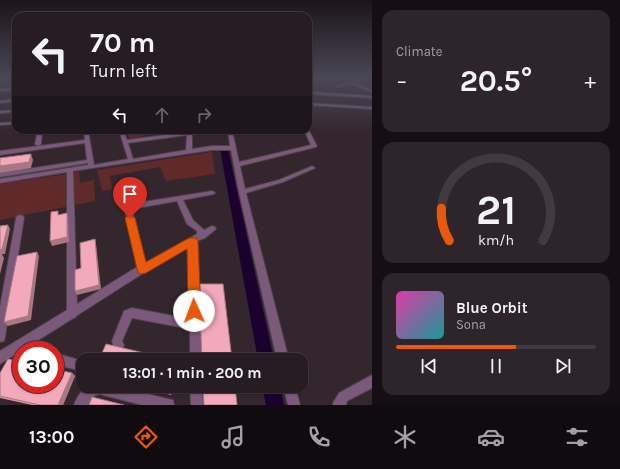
<!DOCTYPE html>
<meta charset="utf-8">
<style>
body{margin:0;font-family:Karla,sans-serif;background:#2e252a;color:#f1f3f6;height:100vh;display:flex;flex-direction:column;font-size:15px;white-space:nowrap}
*{box-sizing:border-box;margin:0}
p{font-size:13px;color:#a4a1a5}
.icon{flex:none;width:22px;height:22px;fill:none;stroke:currentColor;stroke-width:2;stroke-linecap:round;stroke-linejoin:round}
.map{position:relative;flex:1;overflow:hidden}
.sheet{display:flex;flex-direction:column;gap:10px;padding:10px;background:#150f13;width:248px}
.sheet>*{flex:none}
.hud{position:absolute;left:12px;top:12px;width:300px;height:122px;border-radius:12px;box-shadow:0 1px 3px #0004,0 0 0 1px #423a40;background:#261c22;color:#f1f3f6;overflow:hidden}
.speed{position:absolute;left:12px;top:341px;display:flex;gap:8px;font-size:20px;font-weight:700;text-align:center}
.speed>*{display:grid;place-content:center;width:52px;height:52px;border-radius:50%;background:#261c22;box-shadow:0 1px 3px #0004,0 0 0 1px #423a40;line-height:1}
.speed .limit{border:6px solid #d22;background:#fff;color:#111}
.pin{position:absolute;display:grid;place-items:center;width:34px;height:34px;color:#fff;margin:-41px -17px;border-radius:50% 50% 50% 0;rotate:-45deg;box-shadow:0 0 4px #0007}
.pin .icon{rotate:45deg}
.me{position:absolute;width:44px;margin:-22px;rotate:358deg;stroke-linejoin:round;filter:drop-shadow(0 0 3px #0008)}
.turn{display:flex;align-items:center;gap:14px;height:84px;padding:0 12px;font-size:18px}
.turn .icon{width:52px;height:52px;stroke-width:2.5}
.turn b{display:block;font-size:28px;line-height:34px}
.lanes{display:flex;align-items:center;height:38px;padding:0 12px;background:#0003;justify-content:center;gap:20px;direction:ltr}
.lanes .off{opacity:.35}
.big{font-size:30px;font-weight:700;line-height:1.1}
.sheet .widget{flex:1;display:flex;flex-direction:column;justify-content:center;gap:6px;min-width:0;padding:0 14px;border-radius:12px;background:#2e252a}
.sheet .dial{align-items:center;gap:0}
.dial svg{height:104px;overflow:visible;fill:none;stroke:#423a40;stroke-width:7;stroke-linecap:round;text-anchor:middle}
.dial text{fill:#f1f3f6;stroke:none}
.song{display:flex;align-items:center;gap:12px}
.cover{width:48px;height:48px;border-radius:6px;background:linear-gradient(135deg,hsl(320 70% 55%),hsl(180 70% 35%))}
.played{height:4px;border-radius:2px;background:linear-gradient(90deg,#ea580c 60%,#423a40 60%)}
.keys{display:flex;justify-content:space-around;direction:ltr}
.heat{display:flex;justify-content:space-between;align-items:center;font-size:22px;direction:ltr}
.trip{position:absolute;left:76px;top:353px;width:232px;height:40px;border-radius:12px;background:#261c22;box-shadow:0 1px 3px #0004,0 0 0 1px #423a40;font-weight:700;line-height:40px;text-align:center}
.dock{display:flex;height:64px;justify-content:space-around;align-items:center;background:#0f0b0e;color:#a4a1a5}
.dock .icon{width:28px;height:28px}
.dock .active{color:#ea580c}
.dock b{font-size:18px;color:#f1f3f6}
main{display:flex;flex:1;min-height:0}
.map>svg:first-child{display:block}
.green{fill:#602a2a}
.lines{fill:none;stroke-linecap:round;stroke-linejoin:round}
.river{fill:#1b012d;fill-rule:evenodd}
.minor-casing{stroke:#4d4148;stroke-width:2}
.minor{fill:#7a597a;fill-rule:evenodd}
.wall{fill:#d092a1}
.shaded-wall{fill:#a97783}
.building{fill:#f2aabb;stroke:#a97783}
.route{fill:#ea580c;stroke:#983908}
</style>
<main>
<div class="map">
<svg width="372" height="405" viewBox="0 0 372 405">
<rect width="100%" height="100%" fill="#33262d"/>
<path class="green" d="M126,130H152V133L141,137L129,138Z
M212,152L215,174L166,181L160,167L110,176L112,189L102,191L97,170Z
M79,172L80,183L94,180L95,201L0,220V184Z"/>
<g class="lines">
<path class="river" d="M221,147H224L228,149L274,360H258L220,149Z
M262,386H280L284,405H266Z"/>
<g class="minor-casing">
<path id="minor" d="M362,78H366L364,81L355,83L372,90V92L351,84L338,87L336,86L362,79Z
M16,88V90L0,91V89Z
M312,92L372,96V98L311,94L310,93Z
M16,99V101L0,103V101Z
M308,103L372,107V109L308,105Z
M16,110V112L0,113V111Z
M16,122V124L0,125V123Z
M308,129L317,146L316,147L240,166L245,189L279,180L310,167L312,166L315,168L283,182L246,193L289,360H277L238,188L231,150H212L73,171L77,304L137,267L122,196L123,194H127L130,204L212,191L214,192L215,193L214,194L183,200L193,220L204,230L212,226L215,227L216,229L205,238L197,241L202,360H190V329L132,318L122,341L124,345L122,349L118,351L114,349L112,341L124,311L132,308L190,319L189,246L145,272L76,316V317L72,319L0,364V351L67,310V172L0,183V179L88,165V163L0,177V173L87,160L85,143L0,155V151L85,140L84,130H88L94,165L128,159L119,130H123L127,140L187,132L188,130H192V149L212,146H230L228,130H232L239,162L311,145L304,130ZM187,135L186,150L133,159L128,143ZM177,201L187,224L197,231V234L145,263L132,209Z
M38,130H42L41,144L38,146L35,144Z
M20,215L23,216L24,218L5,337L4,341L0,342V307L16,218L17,216Z
M55,353L83,361V371L55,365Z
M372,375V388L347,401L346,405H333V403L339,393Z
M89,386H116L168,399L173,400L174,405H142L99,394L94,396L88,405H74C76,398 82,389 89,386Z
M190,386H202L203,405H191Z
M283,386H295L300,405H288Z"/>
</g>
<use href="#minor" class="minor"/>
</g>
<path class="wall" d="M199,284L232,360H202Z
M0,373H72L75,376L63,405H32L0,398Z
M137,386H173L171,395Z"/>
<path class="shaded-wall" d="M31,154L33,160L31,168L0,173V166Z
M67,213L68,218L69,242L52,246L50,241Z
M8,225L10,229L5,254H2L4,258L0,274V250Z
M95,239L96,244L101,289L77,295L75,291Z
M37,252L39,256L31,320L8,326L4,322Z
M72,373L75,376L63,405H58Z
M172,386H173L171,395V392Z"/>
<path class="building" d="M31,154L29,162L0,166V158Z
M58,211V215L67,213V237L50,241L51,212Z
M8,225L2,249L0,250V226Z
M95,239L99,285L75,291V270L81,268L80,243Z
M37,252L28,316L4,322L17,256Z
M199,284H223L232,360H202Z
M106,344L174,360H99Z
M8,359L21,362V384H55V369L72,373L58,405H40L0,396V373Z
M148,386H172L171,392Z
M203,386H235L237,405H204Z
M92,397L124,405H89Z"/>
<linearGradient id="sky" x2="0" y2="1"><stop stop-color="#1c1519"/><stop offset="0.58" stop-color="#4a4757"/><stop offset="1" stop-color="#4a4757" stop-opacity="0"/></linearGradient>
<rect width="372" height="135" fill="url(#sky)"/>
<path class="route" d="M130,214L135,218L146,262L189,238H196L198,241L201,311L199,316L194,317L190,316L188,311L187,249L146,273L142,274L138,273L125,218Z"/>
</svg>
<div class="speed"><div class="limit">30</div></div>
<div class="pin" style="left:130px;top:218px;background:#d93025"><svg class="icon" aria-label="arrive" viewBox="0 0 24 24"><path d="M6 21V4h12l-3 4 3 4H6"/></svg></div>
<svg class="me" style="left:194px;top:311px" viewBox="-20 -20 40 40"><circle r="19" fill="#fff"/><path d="M0-13L10 11 0 6-10 11z" fill="#ea580c"/></svg>
<div class="trip">13:01 · 1 min · 200 m</div>
<div class="hud">
<div class="turn"><svg class="icon" aria-label="left" viewBox="0 0 24 24"><path d="M17 20v-9H6M10 6l-5 5 5 5"/></svg><div><b>70 m</b>Turn left</div></div>
<div class="lanes"><svg class="icon" aria-label="left" viewBox="0 0 24 24"><path d="M17 20v-9H6M10 6l-5 5 5 5"/></svg><svg class="icon off" aria-label="ahead" viewBox="0 0 24 24"><path d="M12 20V5M6 11l6-6 6 6"/></svg><svg class="icon off" aria-label="right" viewBox="0 0 24 24"><path d="M7 20v-9h11M14 6l5 5-5 5"/></svg></div>
</div>
</div>
<section class="sheet">
<div class="widget"><p>Climate</p>
<div class="heat"><a>−</a><b class="big">20.5°</b><a>+</a></div>
</div>
<div class="widget dial"><svg viewBox="0 0 100 80">
<path d="M14 69A42 42 0 1 1 86 69"/>
<path d="M14 69A42 42 0 0 1 8 44" stroke="#ea580c"/>
<text x="50" y="56" font-size="32" font-weight="700">21</text>
<text x="50" y="72" font-size="11">km/h</text>
</svg></div>
<div class="widget">
<div class="song"><i class="cover"></i><div><b>Blue Orbit</b><p>Sona</p></div></div>
<div class="played"></div>
<div class="keys"><svg class="icon" aria-label="previous" viewBox="0 0 24 24"><path d="M18 5L8 12l10 7zM5 5v14"/></svg><svg class="icon" aria-label="pause" viewBox="0 0 24 24"><path d="M8 5v14M16 5v14"/></svg><svg class="icon" aria-label="next" viewBox="0 0 24 24"><path d="M6 5l10 7-10 7zM19 5v14"/></svg></div>
</div>
</section>
</main>
<nav class="dock">
<b>13:00</b>
<svg class="icon active" aria-label="directions" viewBox="0 0 24 24"><path d="M12 3l9 9-9 9-9-9zM9 14v-3h6M13 9l2 2-2 2"/></svg>
<svg class="icon" aria-label="music" viewBox="0 0 24 24"><path d="M9 18V5l10-2v13"/><circle cx="6" cy="18" r="3"/><circle cx="16" cy="16" r="3"/></svg>
<svg class="icon" aria-label="phone" viewBox="0 0 24 24"><path d="M5 4h4l2 5-3 2q2 4 5 5l2-3 5 2v4C11 20 4 13 5 4z"/></svg>
<svg class="icon" aria-label="climate" viewBox="0 0 24 24"><path d="M12 3v18M4 7l16 10M4 17L20 7"/></svg>
<svg class="icon" aria-label="car" viewBox="0 0 24 24"><path d="M5 17H2v-5l4-1 3-4h7l3 4 3 1v5h-3M9 17h6M6 11h13"/><circle cx="7" cy="17" r="2"/><circle cx="17" cy="17" r="2"/></svg>
<svg class="icon" aria-label="filters" viewBox="0 0 24 24"><path d="M4 7h16M4 17h16"/><circle cx="9" cy="7" r="2"/><circle cx="15" cy="17" r="2"/></svg>
</nav>
